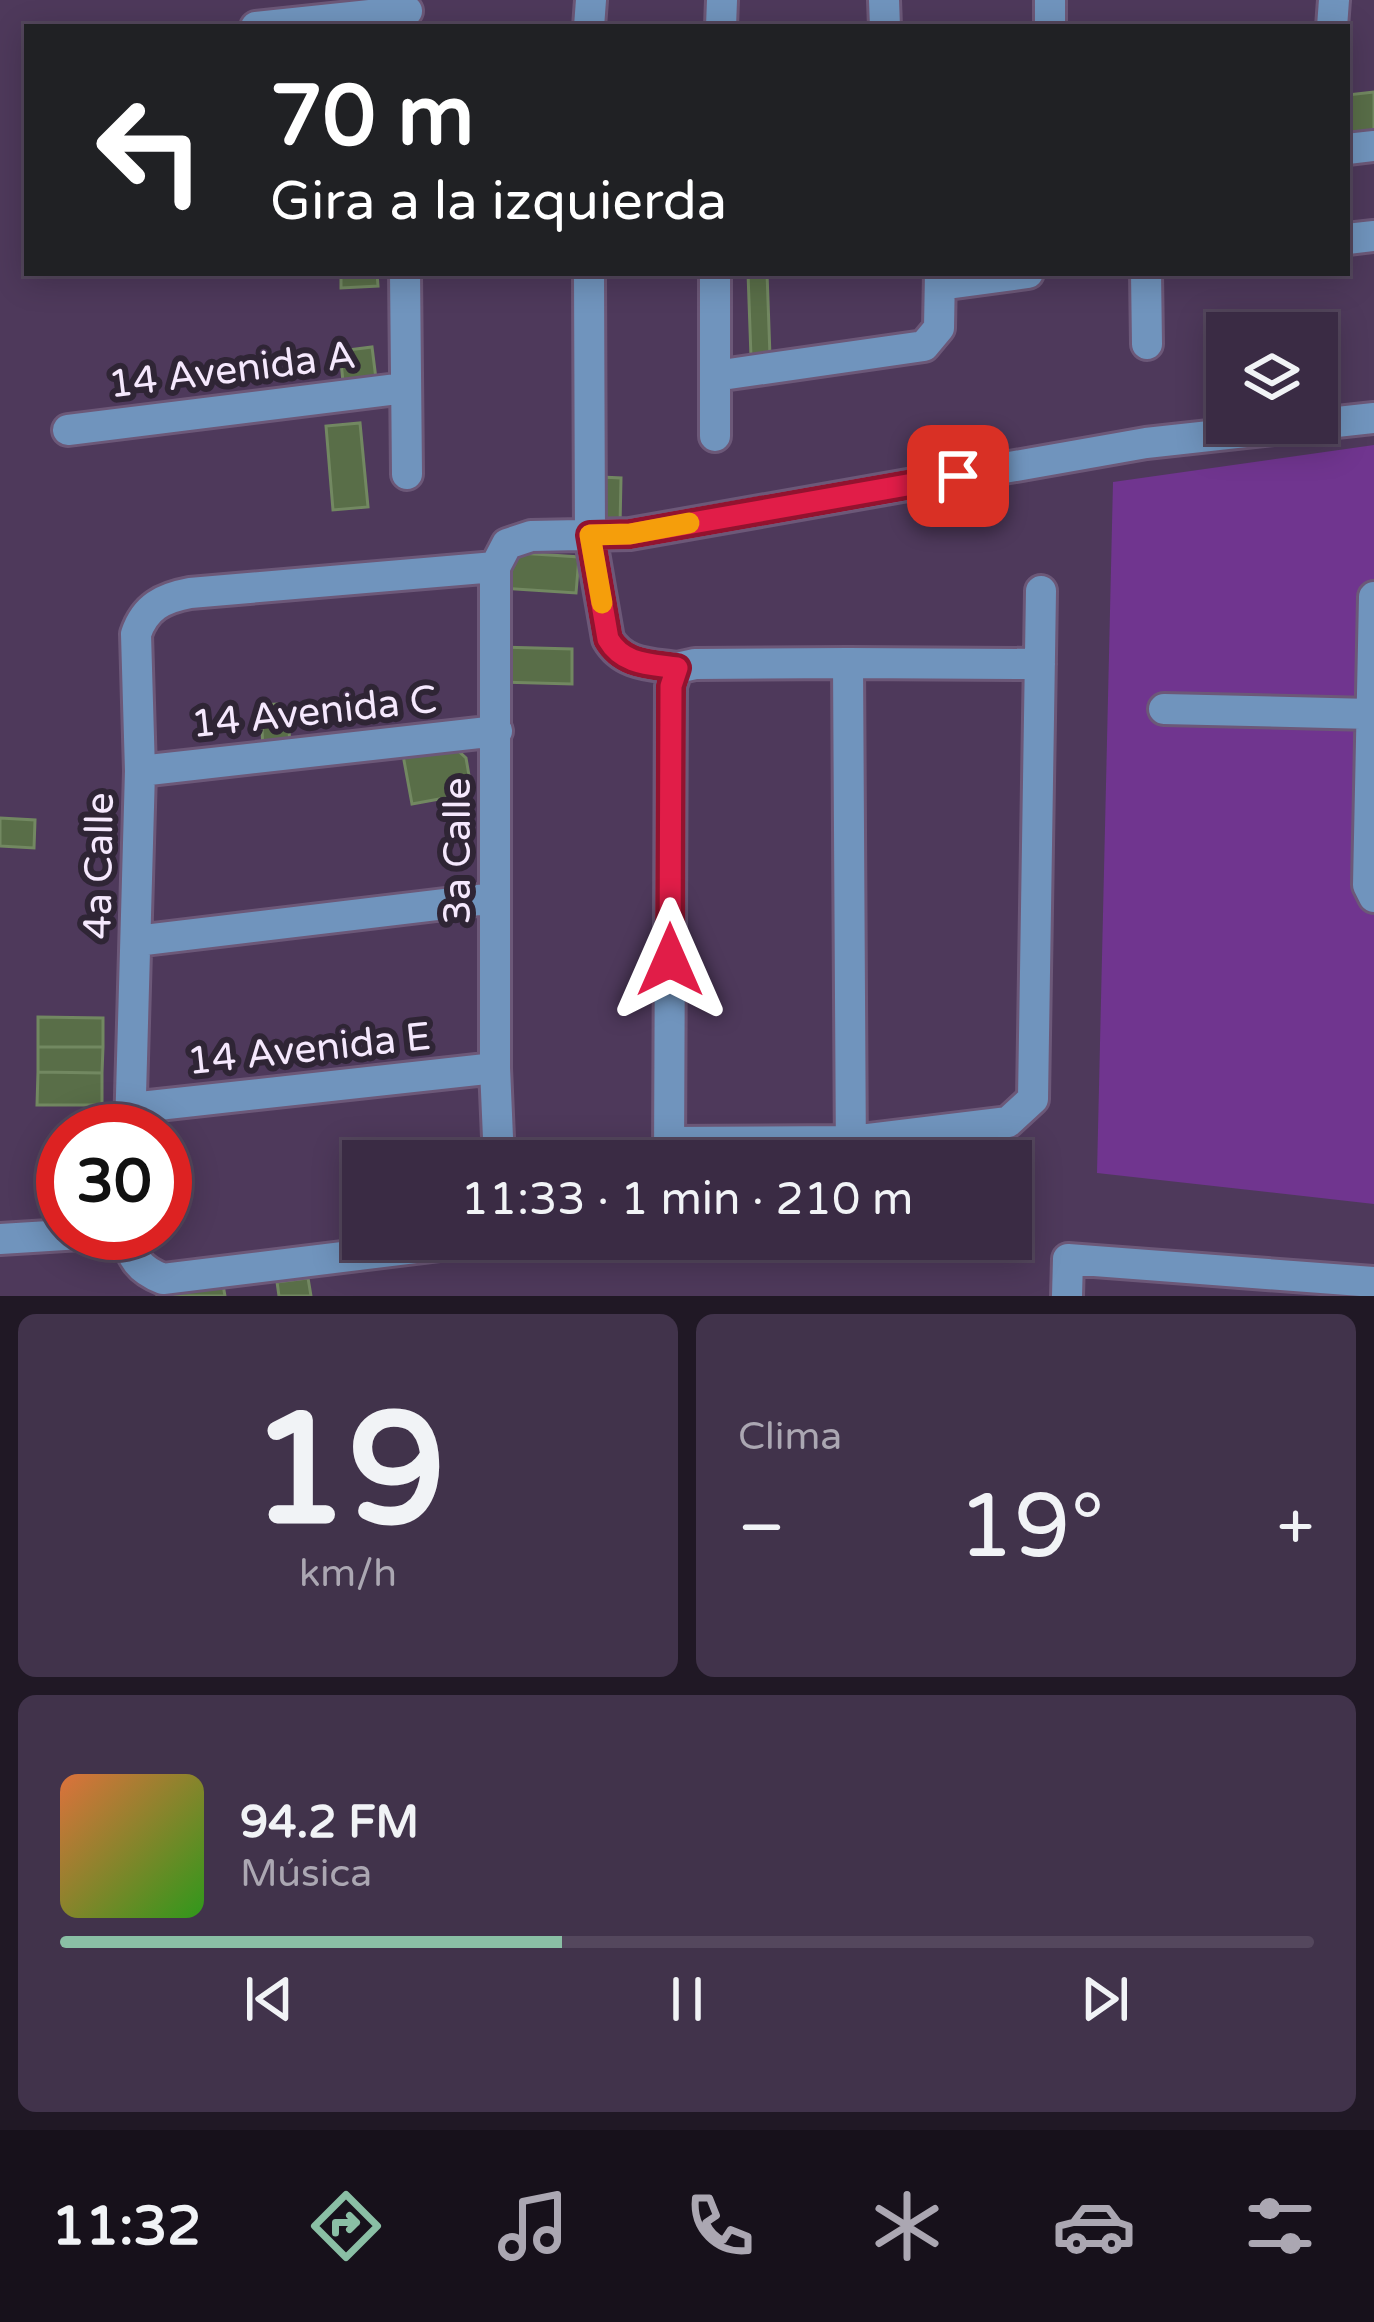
<!DOCTYPE html>
<html lang="es">
<meta charset="utf-8">
<style>
body{margin:0;font-family:"Varela Round",sans-serif;background:#41334b;color:#f1f3f6;height:100vh;display:flex;flex-direction:column;font-size:45px;white-space:nowrap}
*{box-sizing:border-box;margin:0}
p{font-size:39px;color:#aba7b2}
.icon{flex:none;width:66px;height:66px;fill:none;stroke:currentColor;stroke-width:2;stroke-linecap:round;stroke-linejoin:round}
.map{position:relative;height:1296px;overflow:hidden}
.details{display:flex;flex-direction:column;gap:18px;padding:18px;background:#201825;flex:1}
.details>*{flex:none}
.top-card{position:absolute;left:24px;top:24px;width:1326px;height:252px;border-radius:0px;box-shadow:0 6px 30px #0003,0 0 0 3px #54475d;background:#202124;color:#fff;overflow:hidden}
.fabs{position:absolute;left:1206px;top:312px;display:grid;gap:24px}
.fabs a{display:grid;place-items:center;width:132px;height:132px;border-radius:0px;background:#3a2b44;box-shadow:0 6px 30px #0003,0 0 0 3px #54475d;font-size:60px}
.speed{position:absolute;left:36px;top:1104px;display:flex;gap:24px;font-size:60px;font-weight:700;text-align:center}
.speed>*{display:grid;place-content:center;width:156px;height:156px;border-radius:50%;background:#3a2b44;box-shadow:0 6px 30px #0003,0 0 0 3px #54475d;line-height:1}
.speed .limit{border:18px solid #d22;background:#fff;color:#111}
.pin{position:absolute;display:grid;place-items:center;width:102px;height:102px;color:#fff;margin:-51px;border-radius:24px;box-shadow:0 6px 18px #0006}
.me{position:absolute;width:132px;margin:-66px;rotate:0deg;stroke-linejoin:round;filter:drop-shadow(0 0 9px #0008)}
.turn{display:flex;align-items:center;gap:42px;height:252px;padding:0 48px;font-size:54px}
.turn .icon{width:156px;height:156px;stroke-width:2.5}
.turn b{display:block;font-size:84px;line-height:102px}
.big{font-size:90px;font-weight:600;line-height:1.1}
.details .tile{flex:1;display:flex;flex-direction:column;justify-content:center;gap:18px;min-width:0;padding:0 42px;border-radius:18px;background:#41334b}
.details .dial{align-items:center;gap:0}
.dial b{font-size:156px;line-height:1}
.song{display:flex;align-items:center;gap:36px}
.cover{width:144px;height:144px;border-radius:18px;background:linear-gradient(135deg,hsl(20 70% 55%),hsl(110 70% 35%))}
.played{height:12px;border-radius:6px;background:linear-gradient(90deg,#8abfa5 40%,#54475d 40%)}
.keys{display:flex;justify-content:space-around;direction:ltr}
.heat{display:flex;justify-content:space-between;align-items:center;font-size:66px;direction:ltr}
.details .tiles{flex:1;display:grid;gap:18px;grid-template-columns:1fr 1fr}
.tile:last-child{grid-column:span 2}
.trip{position:absolute;left:342px;top:1140px;width:690px;height:120px;border-radius:0px;background:#3a2b44;box-shadow:0 6px 30px #0003,0 0 0 3px #54475d;font-weight:600;line-height:120px;text-align:center}
.tabs{display:flex;height:192px;justify-content:space-around;align-items:center;background:#17111b;color:#aba7b2}
.tabs .icon{width:84px;height:84px}
.tabs .active{color:#8abfa5}
.tabs b{font-size:54px;color:#f1f3f6}
.map>svg:first-child{display:block}
.green{fill:#70358f}
.building{fill:#596e48;stroke:#728861;stroke-width:3}
.lines{fill:none;stroke-linecap:round;stroke-linejoin:round}
.minor-casing{stroke:#6c5878;stroke-width:36}
.minor{stroke:#7094bd;stroke-width:30}
.route-casing{stroke:#92132f;stroke-width:30}
.route{stroke:#e11d48;stroke-width:21}
.slow{stroke:#f59e0b;stroke-width:21}
.labels{text-anchor:middle;dominant-baseline:central;stroke-width:12;stroke-linejoin:round;paint-order:stroke}
.street-label{font-size:39px;fill:#f5e8fd;stroke:#2f2535}
</style>
<div class="map">
<svg width="1374" height="1296" viewBox="0 0 1374 1296">
<rect width="100%" height="100%" fill="#4e395b"/>
<path class="green" d="M1374,445V1204L1097,1173L1113,482Z"/>
<path class="building" d="M1374,92V134L1349,135L1347,95Z
M341,273H377L378,286L341,288Z
M748,273H767L770,356L751,357Z
M372,347L376,379L343,382L340,351Z
M360,423L368,507L333,510L326,426Z
M601,477L621,478L620,526H600Z
M504,552L579,557L576,593L501,588Z
M498,647L572,649V684L498,682Z
M277,704L278,727H289L290,751L263,752L261,705Z
M454,747L466,758L472,793L412,804L403,755Z
M0,818L35,820L34,848L0,846Z
M38,1017L103,1018V1047H38Z
M38,1047H103L102,1073L38,1072Z
M38,1072L102,1073V1105H37Z
M308,1278L311,1296H279L277,1282Z
M223,1285L225,1296H157V1293Z"/>
<g class="lines">
<g class="minor-casing">
<path id="minor" d="M884,0L885,27
M256,27L407,11
M589,27L591,0
M721,27L722,0
M1050,27V0
M1332,27L1334,0
M1347,149L1374,146
M1347,239L1374,236
M405,273L407,474
M589,273L590,535L608,639C623,665 650,664 677,668
M715,273V436
M1146,273L1147,344
M940,285L1028,273
M715,376L924,346L939,328L940,273
M68,430L405,388
M1374,597L1368,885L1374,897
M1164,709L1371,714
M140,771L497,731
M136,941L495,898
M131,1108L495,1068
M130,1131L140,771L136,634C145,607 163,598 190,593L495,567
M670,1142L852,1141L1008,1122L1033,1099L1041,591
M499,1161L495,1068V567L507,544L531,536L630,534L1146,443L1374,418
M669,1161L671,686L677,668L695,664L848,663
M851,1161L848,663L1040,664
M128,1233C130,1258 140,1270 163,1279L489,1239
M0,1239L97,1233
M1067,1296L1068,1259L1374,1282"/>
</g>
<use href="#minor" class="minor"/>
</g>
<g class="lines">
<g class="route-casing">
<path id="route" d="M670,960L671,686L677,668C650,664 623,665 608,639L590,535L630,534L958,476"/>
</g>
<use href="#route" class="route"/>
<path class="slow" d="M602,603L590,535L630,534L689,523"/>
</g>
<g class="labels">
<g class="street-label">
<text transform="translate(232 370) rotate(-7)">14 Avenida A</text>
<text transform="translate(314 712) rotate(-6)">14 Avenida C</text>
<text transform="translate(457 851) rotate(-90)">3a Calle</text>
<text transform="translate(99 866) rotate(-89)">4a Calle</text>
<text transform="translate(309 1049) rotate(-6)">14 Avenida E</text>
</g>
</g>
</svg>
<div class="fabs">
<a><svg class="icon" aria-label="layers" viewBox="0 0 24 24"><path d="M12 4l9 5-9 5-9-5zM3 14l9 5 9-5"/></svg></a>
</div>
<div class="speed"><div class="limit">30</div></div>
<div class="pin" style="left:958px;top:476px;background:#d93025"><svg class="icon" aria-label="arrive" viewBox="0 0 24 24"><path d="M6 21V4h12l-3 4 3 4H6"/></svg></div>
<svg class="me" style="left:670px;top:960px" viewBox="-20 -20 40 40"><path d="M0-17L14 15 0 8-14 15z" fill="#e11d48" stroke="#fff" stroke-width="4"/></svg>
<div class="trip">11:33 · 1 min · 210 m</div>
<div class="top-card">
<div class="turn"><svg class="icon" aria-label="left" viewBox="0 0 24 24"><path d="M17 20v-9H6M10 6l-5 5 5 5"/></svg><div><b>70 m</b>Gira a la izquierda</div></div>
</div>
</div>
<section class="details">
<div class="tiles">
<div class="tile dial"><b>19</b><p>km/h</p></div>
<div class="tile"><p>Clima</p>
<div class="heat"><a>−</a><b class="big">19°</b><a>+</a></div>
</div>
<div class="tile">
<div class="song"><i class="cover"></i><div><b>94.2 FM</b><p>Música</p></div></div>
<div class="played"></div>
<div class="keys"><svg class="icon" aria-label="previous" viewBox="0 0 24 24"><path d="M18 5L8 12l10 7zM5 5v14"/></svg><svg class="icon" aria-label="pause" viewBox="0 0 24 24"><path d="M8 5v14M16 5v14"/></svg><svg class="icon" aria-label="next" viewBox="0 0 24 24"><path d="M6 5l10 7-10 7zM19 5v14"/></svg></div>
</div>
</div>
</section>
<nav class="tabs">
<b>11:32</b>
<svg class="icon active" aria-label="directions" viewBox="0 0 24 24"><path d="M12 3l9 9-9 9-9-9zM9 14v-3h6M13 9l2 2-2 2"/></svg>
<svg class="icon" aria-label="music" viewBox="0 0 24 24"><path d="M9 18V5l10-2v13"/><circle cx="6" cy="18" r="3"/><circle cx="16" cy="16" r="3"/></svg>
<svg class="icon" aria-label="phone" viewBox="0 0 24 24"><path d="M5 4h4l2 5-3 2q2 4 5 5l2-3 5 2v4C11 20 4 13 5 4z"/></svg>
<svg class="icon" aria-label="climate" viewBox="0 0 24 24"><path d="M12 3v18M4 7l16 10M4 17L20 7"/></svg>
<svg class="icon" aria-label="car" viewBox="0 0 24 24"><path d="M5 17H2v-5l4-1 3-4h7l3 4 3 1v5h-3M9 17h6M6 11h13"/><circle cx="7" cy="17" r="2"/><circle cx="17" cy="17" r="2"/></svg>
<svg class="icon" aria-label="filters" viewBox="0 0 24 24"><path d="M4 7h16M4 17h16"/><circle cx="9" cy="7" r="2"/><circle cx="15" cy="17" r="2"/></svg>
</nav>
